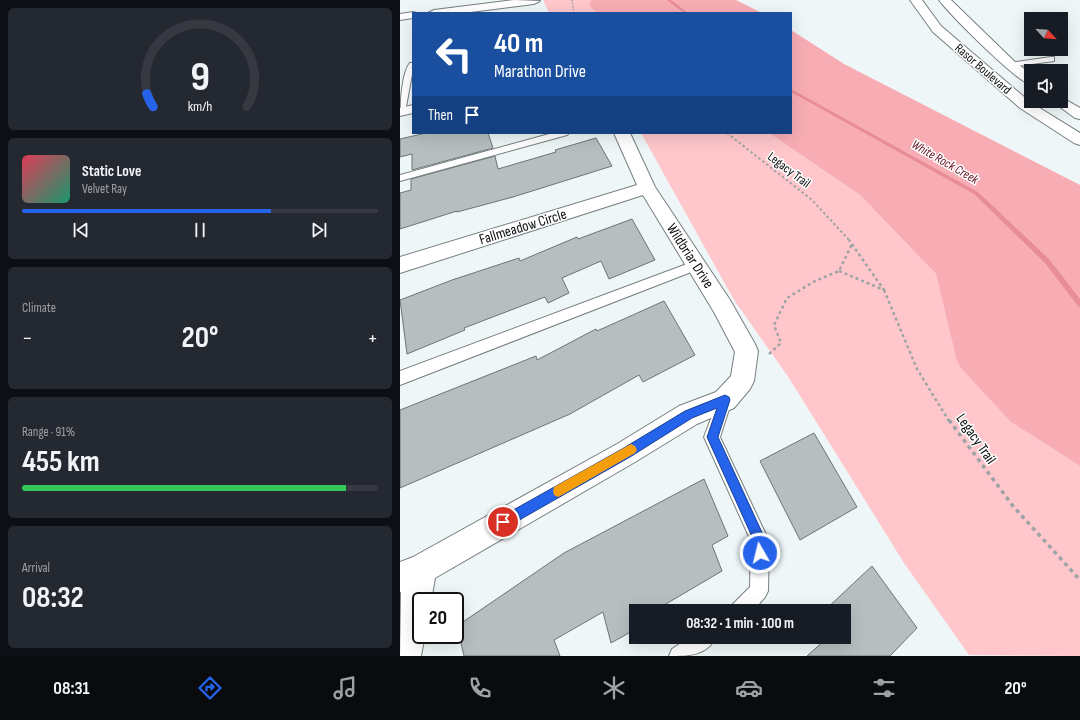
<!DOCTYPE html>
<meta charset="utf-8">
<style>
body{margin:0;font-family:"Sofia Sans Condensed",sans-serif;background:#242831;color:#f1f3f6;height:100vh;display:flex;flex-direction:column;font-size:15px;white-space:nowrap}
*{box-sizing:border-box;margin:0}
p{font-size:13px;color:#9ea1a6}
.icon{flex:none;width:22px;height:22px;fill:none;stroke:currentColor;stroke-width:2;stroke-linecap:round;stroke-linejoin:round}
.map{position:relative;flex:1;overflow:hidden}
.sheet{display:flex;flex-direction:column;gap:8px;padding:8px;background:#0d0f14;width:400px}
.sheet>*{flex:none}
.top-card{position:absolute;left:12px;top:12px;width:380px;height:122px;border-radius:0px;box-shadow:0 4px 16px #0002;background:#1a4fa0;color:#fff;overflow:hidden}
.needle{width:26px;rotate:116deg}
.tools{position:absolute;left:624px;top:12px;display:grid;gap:8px}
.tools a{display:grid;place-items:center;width:44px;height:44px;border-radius:0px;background:#171b24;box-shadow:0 4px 16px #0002;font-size:20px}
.speed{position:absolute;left:12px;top:592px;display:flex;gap:8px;font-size:20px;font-weight:700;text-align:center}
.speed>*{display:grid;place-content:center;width:52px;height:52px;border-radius:50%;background:#171b24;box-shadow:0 4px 16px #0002;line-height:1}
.speed .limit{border:2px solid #111;border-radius:6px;background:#fff;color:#111}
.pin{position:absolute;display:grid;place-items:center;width:34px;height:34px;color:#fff;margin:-17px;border:2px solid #fff;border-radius:50%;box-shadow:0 1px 4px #0007}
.me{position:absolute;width:44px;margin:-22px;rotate:352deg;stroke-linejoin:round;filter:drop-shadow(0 0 3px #0008)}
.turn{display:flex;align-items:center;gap:14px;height:84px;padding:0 16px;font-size:18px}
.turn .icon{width:52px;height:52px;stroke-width:2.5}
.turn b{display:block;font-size:28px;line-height:34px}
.then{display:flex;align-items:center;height:38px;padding:0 16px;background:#0003;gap:8px;font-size:15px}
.big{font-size:30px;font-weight:700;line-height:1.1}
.sheet .widget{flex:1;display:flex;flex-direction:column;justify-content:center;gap:6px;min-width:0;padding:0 14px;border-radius:6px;background:#242831}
.sheet .dial{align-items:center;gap:0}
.dial svg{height:104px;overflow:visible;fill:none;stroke:#363941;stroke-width:7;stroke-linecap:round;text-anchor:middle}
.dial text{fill:#f1f3f6;stroke:none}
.song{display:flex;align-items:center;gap:12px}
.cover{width:48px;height:48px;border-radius:6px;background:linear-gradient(135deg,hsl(350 70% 55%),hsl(160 70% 35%))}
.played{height:4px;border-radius:2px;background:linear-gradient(90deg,#2563eb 70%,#363941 70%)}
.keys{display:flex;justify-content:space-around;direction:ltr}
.heat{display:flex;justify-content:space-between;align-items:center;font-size:22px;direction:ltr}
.charge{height:6px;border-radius:3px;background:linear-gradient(90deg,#34c759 91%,#363941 0)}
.trip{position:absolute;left:229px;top:604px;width:222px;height:40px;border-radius:0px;background:#171b24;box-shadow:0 4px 16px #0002;font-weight:700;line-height:40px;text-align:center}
.tab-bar{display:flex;height:64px;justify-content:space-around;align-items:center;background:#090b0e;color:#9ea1a6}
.tab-bar .icon{width:28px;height:28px}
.tab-bar .on{color:#2563eb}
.tab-bar b{font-size:18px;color:#f1f3f6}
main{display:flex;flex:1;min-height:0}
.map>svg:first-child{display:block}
.green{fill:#ffc7cc}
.forest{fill:#f8adb4}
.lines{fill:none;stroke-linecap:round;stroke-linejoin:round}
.stream{fill:#e88d98;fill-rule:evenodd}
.building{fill:#b6bebf;stroke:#6d7476}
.service-casing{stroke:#777f80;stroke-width:2}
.minor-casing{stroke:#777f80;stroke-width:2}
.secondary-casing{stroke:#777f80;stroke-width:2}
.path-far3{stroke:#9ea4a5;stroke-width:1.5;stroke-dasharray:1.5 1.5;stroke-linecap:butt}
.path-far2{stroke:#9ea4a5;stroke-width:2;stroke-dasharray:2.5 2.5;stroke-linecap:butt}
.path-far1{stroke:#9ea4a5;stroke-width:2.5;stroke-dasharray:3 3;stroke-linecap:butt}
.path{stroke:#9ea4a5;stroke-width:3.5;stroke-dasharray:4 4;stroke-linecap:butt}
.service{fill:#fff;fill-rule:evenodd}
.minor{fill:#fff;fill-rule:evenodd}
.secondary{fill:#fff;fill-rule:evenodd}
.route{fill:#2563eb;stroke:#184099}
.slow{fill:#f59e0b}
.labels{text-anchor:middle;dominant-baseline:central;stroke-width:3;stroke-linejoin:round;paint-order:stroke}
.far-street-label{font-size:13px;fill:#0c0e0f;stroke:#fff}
.far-water-label{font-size:13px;font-style:italic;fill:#651427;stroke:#fff}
.street-label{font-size:15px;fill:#0c0e0f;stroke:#fff}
</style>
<main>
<section class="sheet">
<div class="widget dial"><svg viewBox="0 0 100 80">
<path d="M14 69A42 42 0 1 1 86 69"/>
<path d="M14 69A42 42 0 0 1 9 59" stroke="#2563eb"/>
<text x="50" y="56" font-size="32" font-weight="700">9</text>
<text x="50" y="72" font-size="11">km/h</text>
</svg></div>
<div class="widget">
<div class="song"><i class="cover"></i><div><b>Static Love</b><p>Velvet Ray</p></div></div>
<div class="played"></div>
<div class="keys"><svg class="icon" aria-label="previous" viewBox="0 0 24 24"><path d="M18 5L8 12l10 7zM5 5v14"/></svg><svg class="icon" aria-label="pause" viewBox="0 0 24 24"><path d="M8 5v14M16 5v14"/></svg><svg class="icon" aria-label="next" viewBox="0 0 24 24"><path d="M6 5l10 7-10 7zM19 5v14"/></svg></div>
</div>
<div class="widget"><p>Climate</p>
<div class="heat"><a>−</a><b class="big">20°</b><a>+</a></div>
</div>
<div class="widget"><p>Range · 91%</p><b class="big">455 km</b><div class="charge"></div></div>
<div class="widget"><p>Arrival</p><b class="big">08:32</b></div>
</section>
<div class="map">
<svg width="680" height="656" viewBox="0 0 680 656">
<rect width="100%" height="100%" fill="#eef6f7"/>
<path class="green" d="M143,0H191L189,6L197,13H149Z
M241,133H369L460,195L536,274L556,358L611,422L680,466V656L569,655L504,563L389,378L334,300Z"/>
<path class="forest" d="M191,0H336L362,13H197L189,6Z
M391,30L444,64L680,185V466L611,422L561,368L556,358L536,274L460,195L369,133H391Z"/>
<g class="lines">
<path class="stream" d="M267,0H271L288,13H284Z
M391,89L578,192L649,259L680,299V307L678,306L645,263L574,194L391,92Z"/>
</g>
<path class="building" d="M26,133H88L93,148L12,170V154L0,157V139Z
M196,138L212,166L113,197L57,212V211L0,229V193L11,190V179L95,156L98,169L156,152L155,150Z
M232,219L255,260L209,279L201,261L162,278L169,293L148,303L145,297L64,328L65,330L7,354L0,300L52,280L119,258L120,261L177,237L178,239Z
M264,301L295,355L243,382L239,375L170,414L0,488V410L136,356L137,360L196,329L197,331Z
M414,433L457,507L400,540L360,461Z
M304,479L328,536L312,545L322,571L254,611H236V629L211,643L203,612L154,640L160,656H64L57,626L164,553Z
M472,566L517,628L490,656H407L426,639L425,637H444V611H424Z"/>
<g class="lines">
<g class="service-casing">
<path id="service" d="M651,57H654V61L610,67L606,65L610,63Z
M10,63H13V69L5,112L1,115C0,104 2,72 10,63Z
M153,133H169L167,135L0,181V175Z
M295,261L299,263L301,266L299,269L0,385V371Z
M325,393L330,395L332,400L320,437L369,541L368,591L365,597L353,611H331L333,604L350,587L351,541L304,437L320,395Z
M290,637H316C307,656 288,656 269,656L272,649Z"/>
</g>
<g class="minor-casing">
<path id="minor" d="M114,0L140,1L134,4L63,13H28L34,10Z
M13,12L17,13H13V18L0,20V14Z
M13,105V113L0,116V108Z
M214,133H230L255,187L330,300L355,344L358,351L354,381L350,389L334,408L297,424L235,462L35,578L31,601H21V635H25L21,656H0L1,592H0V562L13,557L217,444L279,406L316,392L331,376L335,352L314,312L243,195L0,273V257L237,185Z"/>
</g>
<g class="secondary-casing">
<path id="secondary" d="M510,0H522L541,26L630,102L680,133V145L674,143L620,108L533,32Z
M539,0H551L615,62L631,74V85C616,81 550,15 539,0Z
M661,97L680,108V119L675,118L652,101H661Z"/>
</g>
<path class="path-far3" d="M172,0L174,13"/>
<path class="path-far2" d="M327,133L412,200L450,241"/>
<path class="path-far1" d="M439,271L484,290L449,240
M484,290L517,369L549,421
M369,354L381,343L374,325L387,298L415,281L439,271L452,244"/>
<path class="path" d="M549,420L613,506L680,580"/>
<use href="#service" class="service"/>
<use href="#minor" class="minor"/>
<use href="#secondary" class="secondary"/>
</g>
<path class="route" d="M325,395L329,397L330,400L318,437L366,541L364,558L360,559L356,558L354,553V541L307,437L317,408L292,418L230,457L107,527L103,528L99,527L97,522L99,518L222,449L285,411Z"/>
<path class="slow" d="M231,444L235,446L237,450L235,453L162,495L158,497L154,495L153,491L154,487Z"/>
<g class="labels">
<g class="far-street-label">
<text transform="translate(583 69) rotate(41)">Rasor Boulevard</text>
<text transform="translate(389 170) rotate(37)">Legacy Trail</text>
</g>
<g class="far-water-label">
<text transform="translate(545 162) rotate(30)">White Rock Creek</text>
</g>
<g class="street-label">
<text transform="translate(123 227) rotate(-17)">Fallmeadow Circle</text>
<text transform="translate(290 256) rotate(57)">Wildbriar Drive</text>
<text transform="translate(576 439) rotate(55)">Legacy Trail</text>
</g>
</g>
</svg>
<div class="tools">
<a><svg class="needle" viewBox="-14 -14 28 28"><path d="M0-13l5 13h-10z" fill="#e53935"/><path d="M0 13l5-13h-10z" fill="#9ea1a6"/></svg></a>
<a><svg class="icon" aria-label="sound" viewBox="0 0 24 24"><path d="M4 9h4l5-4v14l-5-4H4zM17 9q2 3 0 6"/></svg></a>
</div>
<div class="speed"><div class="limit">20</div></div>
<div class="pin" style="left:103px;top:522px;background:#d93025"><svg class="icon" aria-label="arrive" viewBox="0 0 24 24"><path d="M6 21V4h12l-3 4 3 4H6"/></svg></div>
<svg class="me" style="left:360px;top:553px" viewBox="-20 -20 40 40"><circle r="17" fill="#2563eb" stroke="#fff" stroke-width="3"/><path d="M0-11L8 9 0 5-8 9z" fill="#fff"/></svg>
<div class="trip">08:32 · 1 min · 100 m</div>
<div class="top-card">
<div class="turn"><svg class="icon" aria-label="left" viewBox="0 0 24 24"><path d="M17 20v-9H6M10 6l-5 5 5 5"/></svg><div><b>40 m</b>Marathon Drive</div></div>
<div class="then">Then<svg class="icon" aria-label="arrive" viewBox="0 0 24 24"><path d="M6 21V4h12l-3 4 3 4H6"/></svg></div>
</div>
</div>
</main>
<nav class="tab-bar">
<b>08:31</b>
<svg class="icon on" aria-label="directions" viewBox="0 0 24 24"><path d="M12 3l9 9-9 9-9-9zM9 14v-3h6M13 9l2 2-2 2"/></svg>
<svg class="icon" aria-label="music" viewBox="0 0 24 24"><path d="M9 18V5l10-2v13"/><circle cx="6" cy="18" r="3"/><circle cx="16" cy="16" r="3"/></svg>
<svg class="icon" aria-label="phone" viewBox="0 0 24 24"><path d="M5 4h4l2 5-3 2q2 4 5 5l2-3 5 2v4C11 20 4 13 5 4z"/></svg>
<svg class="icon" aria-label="climate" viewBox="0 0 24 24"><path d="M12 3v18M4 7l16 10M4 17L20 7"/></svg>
<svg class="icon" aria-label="car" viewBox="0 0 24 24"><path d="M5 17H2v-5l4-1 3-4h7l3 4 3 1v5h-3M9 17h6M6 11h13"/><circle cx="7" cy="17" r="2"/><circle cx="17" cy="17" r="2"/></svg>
<svg class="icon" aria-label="filters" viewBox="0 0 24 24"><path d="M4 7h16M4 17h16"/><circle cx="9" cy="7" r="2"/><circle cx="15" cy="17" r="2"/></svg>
<b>20°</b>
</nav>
